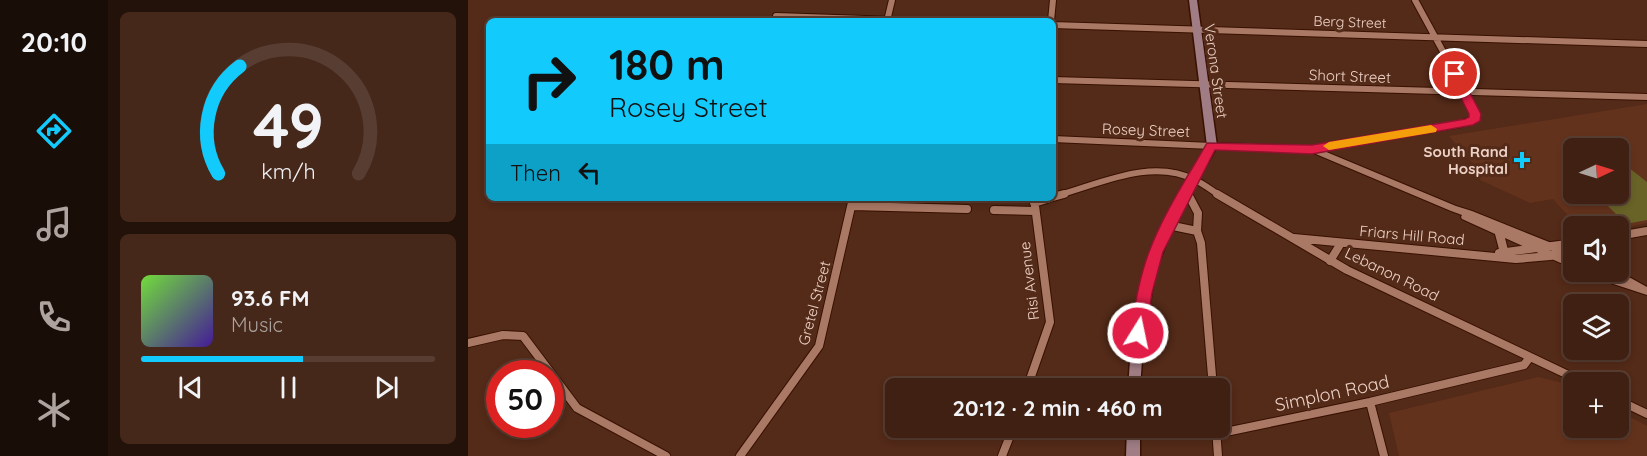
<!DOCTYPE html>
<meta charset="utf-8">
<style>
body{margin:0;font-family:Quicksand,sans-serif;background:#46281b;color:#f1f3f6;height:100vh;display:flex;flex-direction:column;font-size:22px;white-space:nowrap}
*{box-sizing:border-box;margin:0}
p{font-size:20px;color:#ada39f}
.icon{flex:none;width:33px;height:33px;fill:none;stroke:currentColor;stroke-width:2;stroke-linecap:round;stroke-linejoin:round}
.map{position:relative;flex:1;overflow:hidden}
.sheet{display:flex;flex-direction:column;gap:12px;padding:12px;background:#23120a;width:360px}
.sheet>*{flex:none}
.banner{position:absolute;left:18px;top:18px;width:570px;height:183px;border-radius:9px;box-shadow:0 3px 9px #0003,0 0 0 2px #583e32;background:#12cafb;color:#111;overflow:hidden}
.needle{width:39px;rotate:86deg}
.controls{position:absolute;left:1095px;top:138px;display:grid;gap:12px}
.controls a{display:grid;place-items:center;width:66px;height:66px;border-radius:9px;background:#3f2012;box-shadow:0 3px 9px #0003,0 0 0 2px #583e32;font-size:30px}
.speed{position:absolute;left:18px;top:360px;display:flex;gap:12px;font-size:30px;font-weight:700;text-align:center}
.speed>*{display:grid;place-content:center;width:78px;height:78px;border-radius:50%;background:#3f2012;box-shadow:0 3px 9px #0003,0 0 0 2px #583e32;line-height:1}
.speed .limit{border:9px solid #d22;background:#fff;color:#111}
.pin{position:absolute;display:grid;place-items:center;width:51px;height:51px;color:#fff;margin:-26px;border:3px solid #fff;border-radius:50%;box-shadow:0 2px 6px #0007}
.me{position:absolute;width:66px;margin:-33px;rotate:10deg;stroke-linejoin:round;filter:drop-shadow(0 0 4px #0008)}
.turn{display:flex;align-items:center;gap:21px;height:126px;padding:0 24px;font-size:27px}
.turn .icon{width:78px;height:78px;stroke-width:2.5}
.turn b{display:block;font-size:42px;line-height:51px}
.then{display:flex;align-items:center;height:57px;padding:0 24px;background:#0003;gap:12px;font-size:22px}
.sheet .widget{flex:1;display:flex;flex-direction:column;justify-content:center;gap:9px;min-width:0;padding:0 21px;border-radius:9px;background:#46281b}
.sheet .dial{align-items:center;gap:0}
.dial svg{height:156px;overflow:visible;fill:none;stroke:#583e32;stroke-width:7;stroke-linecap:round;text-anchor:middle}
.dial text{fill:#f1f3f6;stroke:none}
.song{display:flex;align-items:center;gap:18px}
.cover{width:72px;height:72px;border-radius:9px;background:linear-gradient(135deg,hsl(100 70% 55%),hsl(260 70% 35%))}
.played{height:6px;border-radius:3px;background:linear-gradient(90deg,#12cafb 55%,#583e32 55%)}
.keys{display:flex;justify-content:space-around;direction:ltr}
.trip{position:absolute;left:417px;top:378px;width:345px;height:60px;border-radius:9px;background:#3f2012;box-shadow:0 3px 9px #0003,0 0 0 2px #583e32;font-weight:800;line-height:60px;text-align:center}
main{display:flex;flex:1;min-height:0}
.menu{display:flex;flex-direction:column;width:108px;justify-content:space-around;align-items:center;background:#190d07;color:#ada39f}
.menu .icon{width:42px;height:42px}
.menu .on{color:#12cafb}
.menu b{font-size:27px;color:#f1f3f6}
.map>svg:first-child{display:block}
.built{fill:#63321c;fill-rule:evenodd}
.green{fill:#696328}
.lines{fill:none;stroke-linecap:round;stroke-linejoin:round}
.minor-far1-casing{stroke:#381101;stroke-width:8}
.minor-casing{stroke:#381101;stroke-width:10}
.tertiary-casing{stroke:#381101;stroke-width:2}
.secondary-casing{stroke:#381101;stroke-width:3}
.minor-far1{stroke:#aa7965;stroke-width:6}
.minor{stroke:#aa7965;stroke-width:8}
.tertiary{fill:#aa7965;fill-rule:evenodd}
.secondary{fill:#a07d84;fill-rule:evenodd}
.route{fill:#e11d48;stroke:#92132f;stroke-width:1.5}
.slow{fill:#f59e0b}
.poi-dot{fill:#12cafb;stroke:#542a18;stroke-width:2}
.labels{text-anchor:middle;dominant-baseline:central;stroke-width:6;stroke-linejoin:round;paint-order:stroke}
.far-street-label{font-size:14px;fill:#edd2c7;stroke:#542a18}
.street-label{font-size:15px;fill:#edd2c7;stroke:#542a18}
.poi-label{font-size:15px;font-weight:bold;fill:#edd2c7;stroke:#542a18;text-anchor:end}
.near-street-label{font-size:18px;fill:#edd2c7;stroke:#542a18}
</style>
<main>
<nav class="menu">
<b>20:10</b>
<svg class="icon on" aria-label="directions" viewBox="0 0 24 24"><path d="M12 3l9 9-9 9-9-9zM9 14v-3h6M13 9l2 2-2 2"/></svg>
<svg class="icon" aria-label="music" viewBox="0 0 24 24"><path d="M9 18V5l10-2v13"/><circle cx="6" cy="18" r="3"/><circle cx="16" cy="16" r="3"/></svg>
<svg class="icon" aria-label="phone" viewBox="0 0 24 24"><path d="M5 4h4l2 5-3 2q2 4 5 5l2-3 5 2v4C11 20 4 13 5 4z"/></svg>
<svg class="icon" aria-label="climate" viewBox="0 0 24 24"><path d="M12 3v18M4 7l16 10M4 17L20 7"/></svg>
</nav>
<section class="sheet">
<div class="widget dial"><svg viewBox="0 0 100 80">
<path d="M14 69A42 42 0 1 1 86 69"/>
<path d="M14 69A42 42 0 0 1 25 14" stroke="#12cafb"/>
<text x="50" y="56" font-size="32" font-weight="700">49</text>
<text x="50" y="72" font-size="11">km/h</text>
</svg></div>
<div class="widget">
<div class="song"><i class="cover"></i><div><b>93.6 FM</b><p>Music</p></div></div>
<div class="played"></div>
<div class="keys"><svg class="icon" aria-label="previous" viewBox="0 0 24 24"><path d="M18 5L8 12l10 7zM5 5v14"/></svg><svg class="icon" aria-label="pause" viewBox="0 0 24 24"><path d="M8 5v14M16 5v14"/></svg><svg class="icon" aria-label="next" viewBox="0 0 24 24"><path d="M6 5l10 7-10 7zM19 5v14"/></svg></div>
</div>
</section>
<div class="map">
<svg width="1179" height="456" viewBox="0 0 1179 456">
<rect width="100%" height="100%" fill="#542a18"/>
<path class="built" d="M1179,104V223L1151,229L1150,226H1109L1085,199L1062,203L1010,179L1012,172L981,136ZM1106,148H1150V194H1106Z
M1070,377L1091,382L1105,389L1106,428H1150L1151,411L1179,426V456H931L921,413Z"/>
<path class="green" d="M1151,154L1160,163L1156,164L1179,182V220L1158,224L1132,198L1135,197L1134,195L1150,194Z"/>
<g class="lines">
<g class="minor-far1-casing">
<path id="minor-far1" d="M308,16L456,21
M419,21L424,0
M583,21L585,0
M585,25L1179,44
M585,80L1179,97
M585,139L744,146
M844,149L993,124L1007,118L997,92L947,0
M719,191L721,195
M591,195C634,183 684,158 727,180C736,184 743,190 751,195"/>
</g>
<g class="minor-casing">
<path id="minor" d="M720,194L730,213L729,231
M749,194L879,270L1115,382
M585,197L596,194
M566,203L582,198
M384,206L499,209
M526,210L567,211
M700,225L729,231L733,243L745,388
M1150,236L1179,231
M826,238L1048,259L1082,256L1106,250
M1031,253L1106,243
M862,261L873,243
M0,343L35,335L55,336L109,408L198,456
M559,388L582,322L566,198
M1150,400L1179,414
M902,402L916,456
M748,428L750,456
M666,429L748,434L902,402L1056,365L1062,357
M272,456L351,346L385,198
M534,456L545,428"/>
</g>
<g class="tertiary-casing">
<path id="tertiary" d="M744,143L844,146L988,206L1004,211L1106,252V260L1072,246L1106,261V269L1037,238L1042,258L1040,261H1034L1027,234L994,219L993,217L994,215L983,211L843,152L744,149L740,146Z
M1150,271L1179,287V295L1118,275L1116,272H1131L1139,274V272Z"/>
</g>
<g class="secondary-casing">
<path id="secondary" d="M721,0H729L749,146L705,225L688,270L676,333L672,388H660L664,333L676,270L695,225L739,146Z
M659,428H672V456H658Z"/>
</g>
<use href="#minor-far1" class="minor-far1"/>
<use href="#minor" class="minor"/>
<use href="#tertiary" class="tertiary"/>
<use href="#secondary" class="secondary"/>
</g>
<path class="route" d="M987,71L992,74L1013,114L1012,121L1005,125L844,154L747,150L695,252L684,293L678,333L675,338L670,340L664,338L662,333C667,306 671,278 681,252C695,214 719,178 739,143L844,145L997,119L1001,117V114L981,74Z"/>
<path class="slow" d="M963,125L969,129L968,132L861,150L855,146L861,142Z"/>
<path class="poi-dot" d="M1051 151h6v6h6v6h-6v6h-6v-6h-6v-6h6z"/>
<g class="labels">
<g class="far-street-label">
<text transform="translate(882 22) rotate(2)">Berg Street</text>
</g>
<g class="street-label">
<text transform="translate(748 71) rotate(82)">Verona Street</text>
<text transform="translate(882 76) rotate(2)">Short Street</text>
<text transform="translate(678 130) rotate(2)">Rosey Street</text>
<text transform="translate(944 235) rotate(5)">Friars Hill Road</text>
<text transform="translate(924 274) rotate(26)">Lebanon Road</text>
<text transform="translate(561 281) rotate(-97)">Risi Avenue</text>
<text transform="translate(346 303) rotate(-75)">Gretel Street</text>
</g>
<g class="poi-label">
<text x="1040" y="151">South Rand<tspan x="1040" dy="17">Hospital</tspan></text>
</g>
<g class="near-street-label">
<text transform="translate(864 393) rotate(-12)">Simplon Road</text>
</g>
</g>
</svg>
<div class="controls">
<a><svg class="needle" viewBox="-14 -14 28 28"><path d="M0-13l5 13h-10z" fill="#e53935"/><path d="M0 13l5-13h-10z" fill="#ada39f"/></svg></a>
<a><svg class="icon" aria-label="sound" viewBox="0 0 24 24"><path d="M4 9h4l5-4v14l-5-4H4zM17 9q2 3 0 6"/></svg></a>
<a><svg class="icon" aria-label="layers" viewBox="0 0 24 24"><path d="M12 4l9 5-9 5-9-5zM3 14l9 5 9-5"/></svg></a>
<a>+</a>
</div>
<div class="speed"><div class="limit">50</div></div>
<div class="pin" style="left:987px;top:74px;background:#d93025"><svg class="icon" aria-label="arrive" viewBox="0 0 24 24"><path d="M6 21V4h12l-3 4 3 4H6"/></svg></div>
<svg class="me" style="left:670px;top:333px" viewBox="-20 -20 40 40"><circle r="17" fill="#e11d48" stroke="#fff" stroke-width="3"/><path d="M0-11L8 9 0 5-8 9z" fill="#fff"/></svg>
<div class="trip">20:12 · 2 min · 460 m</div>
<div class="banner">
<div class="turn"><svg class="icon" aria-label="right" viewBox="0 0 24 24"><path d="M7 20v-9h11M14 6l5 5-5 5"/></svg><div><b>180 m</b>Rosey Street</div></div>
<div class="then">Then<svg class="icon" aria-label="left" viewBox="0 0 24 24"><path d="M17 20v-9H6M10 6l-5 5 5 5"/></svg></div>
</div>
</div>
</main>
